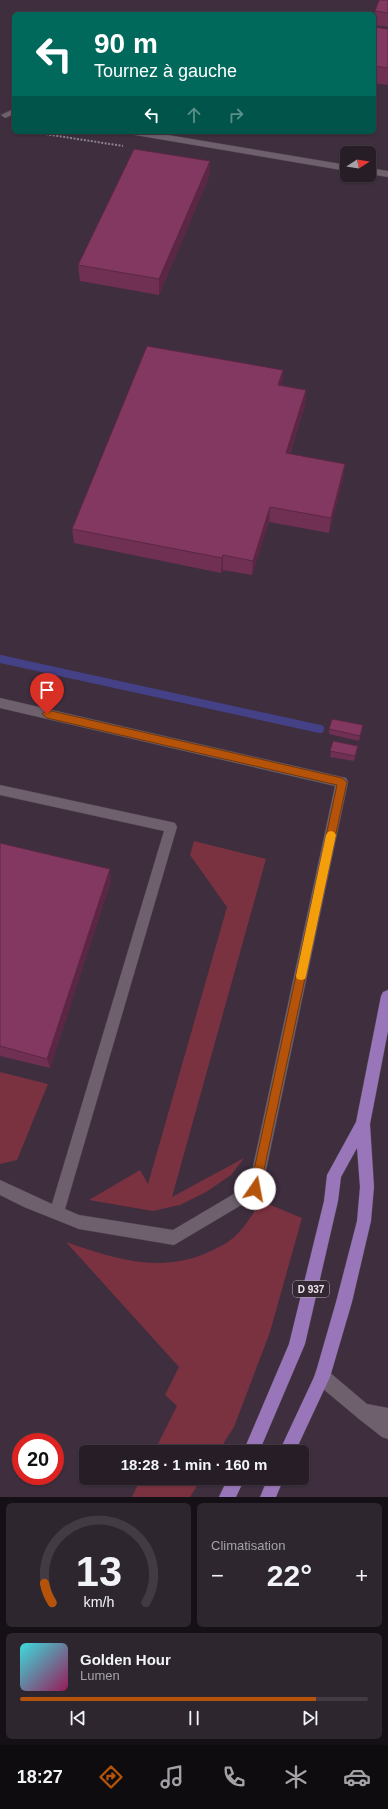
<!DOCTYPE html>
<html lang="fr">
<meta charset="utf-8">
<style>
body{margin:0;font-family:Arial,sans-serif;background:#2e262e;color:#f1f3f6;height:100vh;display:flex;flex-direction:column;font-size:15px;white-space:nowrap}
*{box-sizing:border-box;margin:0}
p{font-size:13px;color:#a4a2a7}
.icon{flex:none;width:22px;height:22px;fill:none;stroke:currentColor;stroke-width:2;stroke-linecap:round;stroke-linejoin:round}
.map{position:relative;height:1497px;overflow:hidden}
.side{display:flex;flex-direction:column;gap:6px;padding:6px;background:#151015;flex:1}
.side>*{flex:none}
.top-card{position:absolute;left:12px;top:12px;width:364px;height:122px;border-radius:6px;box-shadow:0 1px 3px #0004,0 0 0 1px #423b43;background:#00695c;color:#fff;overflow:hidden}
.needle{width:26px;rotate:78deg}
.fabs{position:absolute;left:340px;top:146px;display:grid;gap:8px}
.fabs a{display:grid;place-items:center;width:36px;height:36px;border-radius:6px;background:#261d26;box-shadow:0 1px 3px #0004,0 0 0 1px #423b43;font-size:20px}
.speed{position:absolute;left:12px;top:1433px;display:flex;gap:8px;font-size:20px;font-weight:700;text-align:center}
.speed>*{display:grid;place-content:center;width:52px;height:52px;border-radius:50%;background:#261d26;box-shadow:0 1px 3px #0004,0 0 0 1px #423b43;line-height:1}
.speed .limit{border:6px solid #d22;background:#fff;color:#111}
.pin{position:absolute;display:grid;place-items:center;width:34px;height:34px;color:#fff;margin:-41px -17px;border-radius:50% 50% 50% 0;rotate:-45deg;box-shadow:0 0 4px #0007}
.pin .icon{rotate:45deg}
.me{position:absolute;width:44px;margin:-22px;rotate:12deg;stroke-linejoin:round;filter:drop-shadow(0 0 3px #0008)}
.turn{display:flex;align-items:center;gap:14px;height:84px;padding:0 16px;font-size:18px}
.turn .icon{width:52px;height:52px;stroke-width:2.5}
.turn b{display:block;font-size:28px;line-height:34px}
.lanes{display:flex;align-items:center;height:38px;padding:0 16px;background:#0003;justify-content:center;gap:20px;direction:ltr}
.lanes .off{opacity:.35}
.big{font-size:30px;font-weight:700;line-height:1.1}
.side .tile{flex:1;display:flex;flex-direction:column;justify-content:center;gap:6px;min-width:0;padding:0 14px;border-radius:6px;background:#2e262e}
.side .dial{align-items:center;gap:0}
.dial svg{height:104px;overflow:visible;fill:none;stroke:#423b43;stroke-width:7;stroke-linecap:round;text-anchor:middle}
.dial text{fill:#f1f3f6;stroke:none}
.song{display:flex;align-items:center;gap:12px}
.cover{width:48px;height:48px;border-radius:6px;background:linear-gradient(135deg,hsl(180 70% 55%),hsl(330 70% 35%))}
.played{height:4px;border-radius:2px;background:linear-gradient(90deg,#b45309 85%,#423b43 85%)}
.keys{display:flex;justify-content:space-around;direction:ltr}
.heat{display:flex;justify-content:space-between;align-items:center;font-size:22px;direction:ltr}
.side .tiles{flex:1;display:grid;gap:6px;grid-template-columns:1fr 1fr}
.tile:last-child{grid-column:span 2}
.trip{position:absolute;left:79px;top:1445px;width:230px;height:40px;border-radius:6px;background:#261d26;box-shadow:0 1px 3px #0004,0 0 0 1px #423b43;font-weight:700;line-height:40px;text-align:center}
.dock{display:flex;height:64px;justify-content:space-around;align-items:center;background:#0f0c0f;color:#a4a2a7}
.dock .icon{width:28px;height:28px}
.dock .selected{color:#b45309}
.dock b{font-size:18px;color:#f1f3f6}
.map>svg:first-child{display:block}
.built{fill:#3e2e3e;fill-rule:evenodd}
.green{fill:#7a3240}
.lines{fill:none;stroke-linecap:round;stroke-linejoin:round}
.stream{stroke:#454187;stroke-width:8}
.lane-casing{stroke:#4d434c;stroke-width:1}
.street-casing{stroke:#4d434c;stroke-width:1}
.primary-casing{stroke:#4d434c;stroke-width:1}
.path{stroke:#8c838c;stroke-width:2;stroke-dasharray:2 1.5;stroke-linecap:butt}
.lane{fill:#6e616d;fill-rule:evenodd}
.street{fill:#6e616d;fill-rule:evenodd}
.primary{fill:#9976b9;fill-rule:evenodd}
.wall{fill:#703053}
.shaded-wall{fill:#5b2744}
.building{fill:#823861;stroke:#5b2744}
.route{fill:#b45309;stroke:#753606}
.slow{fill:#f59e0b}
.labels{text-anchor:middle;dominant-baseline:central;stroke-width:4;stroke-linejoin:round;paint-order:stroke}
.shield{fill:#322732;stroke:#b5acb4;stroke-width:1}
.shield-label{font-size:10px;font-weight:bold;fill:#ede5ec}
</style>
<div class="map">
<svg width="388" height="1497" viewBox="0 0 388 1497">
<rect width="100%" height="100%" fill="#322732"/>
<path class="built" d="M0,0H388V1497H0ZM14,14H374V132H14ZM347,153H369V175H347ZM21,1442H55V1476H21ZM86,1452H302V1478H86Z"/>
<path class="green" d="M194,841L266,859L172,1197L244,1158L231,1175L206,1192L180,1205L153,1211L89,1200L140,1170L148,1184L227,907L190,855Z
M0,1072L48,1084L17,1160L0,1164Z
M261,1201L302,1218L270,1332L234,1427L218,1452H154L177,1406L165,1395L179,1367L66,1242C115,1259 163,1275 213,1250C218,1247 224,1245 229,1241C243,1231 252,1215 261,1201Z
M141,1478H202L190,1497H132Z"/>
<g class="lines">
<path class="stream" d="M0,659L320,729"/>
<g class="lane-casing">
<path id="lane" d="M0,698L342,777L346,778L348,782L262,1189L260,1194L174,1245L79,1229L24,1207L0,1195V1180L52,1204L164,831L0,795V785L171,822L175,823L177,827L65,1209L79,1215L173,1230L249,1185L335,786L0,708Z
M322,1369L328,1371L367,1404L388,1408V1439L382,1437L359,1419L316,1383L314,1377L316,1371Z"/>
</g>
<g class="street-casing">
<path id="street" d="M14,109V114L5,118L1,115Z
M131,132H150L347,165V171L135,135Z
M369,168L388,171V177L369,174Z"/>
</g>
<g class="primary-casing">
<path id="primary" d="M388,990V1031L370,1124L374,1187L371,1221L352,1302L330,1377L295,1452H279L315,1375L336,1302L357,1221L360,1187L357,1148L341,1177L338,1201L305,1344L259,1452H243L289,1344L324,1201L327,1175L356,1122L381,996L383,992Z
M228,1478H245L236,1497H219Z
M268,1478H284L276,1497H260Z"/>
</g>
<path class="path" d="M32,132L123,146"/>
<use href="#lane" class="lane"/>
<use href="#street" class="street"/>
<use href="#primary" class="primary"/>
</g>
<path class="wall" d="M388,0V27L374,25L375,11Z
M374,27L388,29V85L374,83Z
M210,161L209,177L159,295L80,281L78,265Z
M283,370L282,385L306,390L305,405L290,454L345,464L343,479L329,533L269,522L252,575L223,570L221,573L74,543L72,529Z
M329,729L362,731L359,741L329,734Z
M333,741L357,751L354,761L330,757Z
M0,843L111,881L50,1068L0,1056Z"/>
<path class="shaded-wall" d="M210,161L209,177L159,295V279Z
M283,370L282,386L278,385Z
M306,390L305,405L285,468L286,453Z
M345,464L343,479L329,533L331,518Z
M270,507L269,522L252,575L253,561Z
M223,555V570L221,573L222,558Z
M110,869L111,881L50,1068L47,1059Z"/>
<path class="building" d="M379,0H388V13L375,11Z
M374,27L388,29V68L374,66Z
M134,149L210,161L159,279L78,265Z
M147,346L283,370L278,385L306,390L286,453L345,464L331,518L270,507L253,561L223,555L222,558L72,529Z
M332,719L363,725L360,736L329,729Z
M333,741L358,746L355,756L330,751Z
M0,843L110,869L47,1059L0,1046Z"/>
<path class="route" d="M47,710L342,778L347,782L259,1193L255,1194L251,1193L250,1189L337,785L47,718L42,714Z"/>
<path class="slow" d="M331,831L334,832L336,835L306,976L305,979L301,980L297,979L296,976L326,835L328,832Z"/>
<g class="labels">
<rect class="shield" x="293" y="1281" width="36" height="16" rx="3"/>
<g class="shield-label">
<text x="311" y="1289">D 937</text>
</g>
</g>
</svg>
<div class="fabs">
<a><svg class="needle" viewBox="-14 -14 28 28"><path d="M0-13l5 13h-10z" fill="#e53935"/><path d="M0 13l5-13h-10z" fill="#a4a2a7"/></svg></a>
</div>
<div class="speed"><div class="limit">20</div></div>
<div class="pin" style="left:47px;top:714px;background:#d93025"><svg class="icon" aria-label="arrive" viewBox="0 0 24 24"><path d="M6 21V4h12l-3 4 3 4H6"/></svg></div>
<svg class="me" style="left:255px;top:1189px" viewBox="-20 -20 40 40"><circle r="19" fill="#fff"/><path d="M0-13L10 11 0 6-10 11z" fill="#b45309"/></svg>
<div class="trip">18:28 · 1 min · 160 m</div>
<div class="top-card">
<div class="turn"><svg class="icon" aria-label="left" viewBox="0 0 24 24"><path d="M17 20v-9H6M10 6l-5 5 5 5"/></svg><div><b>90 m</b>Tournez à gauche</div></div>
<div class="lanes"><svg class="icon" aria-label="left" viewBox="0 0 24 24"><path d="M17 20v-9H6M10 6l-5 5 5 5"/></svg><svg class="icon off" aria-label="ahead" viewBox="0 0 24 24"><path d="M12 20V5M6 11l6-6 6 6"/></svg><svg class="icon off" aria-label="right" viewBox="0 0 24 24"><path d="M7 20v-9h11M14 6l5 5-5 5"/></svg></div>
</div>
</div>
<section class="side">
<div class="tiles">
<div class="tile dial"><svg viewBox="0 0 100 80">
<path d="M14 69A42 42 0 1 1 86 69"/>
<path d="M14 69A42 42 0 0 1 8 54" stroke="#b45309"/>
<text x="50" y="56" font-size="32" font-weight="700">13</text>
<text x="50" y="72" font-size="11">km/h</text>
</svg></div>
<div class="tile"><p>Climatisation</p>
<div class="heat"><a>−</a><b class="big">22°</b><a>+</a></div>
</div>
<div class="tile">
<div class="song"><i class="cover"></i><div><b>Golden Hour</b><p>Lumen</p></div></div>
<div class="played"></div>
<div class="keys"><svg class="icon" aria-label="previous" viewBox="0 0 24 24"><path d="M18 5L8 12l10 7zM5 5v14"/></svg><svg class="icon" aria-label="pause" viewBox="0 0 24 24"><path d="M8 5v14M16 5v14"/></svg><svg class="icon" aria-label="next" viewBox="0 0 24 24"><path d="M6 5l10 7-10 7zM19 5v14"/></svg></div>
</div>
</div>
</section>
<nav class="dock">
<b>18:27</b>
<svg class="icon selected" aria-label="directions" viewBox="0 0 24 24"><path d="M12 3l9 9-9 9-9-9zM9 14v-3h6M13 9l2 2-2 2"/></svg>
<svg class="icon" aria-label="music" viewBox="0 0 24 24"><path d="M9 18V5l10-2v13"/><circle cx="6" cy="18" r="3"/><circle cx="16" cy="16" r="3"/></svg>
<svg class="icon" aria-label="phone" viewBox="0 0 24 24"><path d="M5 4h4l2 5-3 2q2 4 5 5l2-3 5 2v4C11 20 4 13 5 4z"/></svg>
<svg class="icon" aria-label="climate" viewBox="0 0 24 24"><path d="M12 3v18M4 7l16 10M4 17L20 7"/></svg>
<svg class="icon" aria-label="car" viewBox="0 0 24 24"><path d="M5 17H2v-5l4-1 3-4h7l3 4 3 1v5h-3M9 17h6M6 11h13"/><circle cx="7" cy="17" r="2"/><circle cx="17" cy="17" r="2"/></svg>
</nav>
